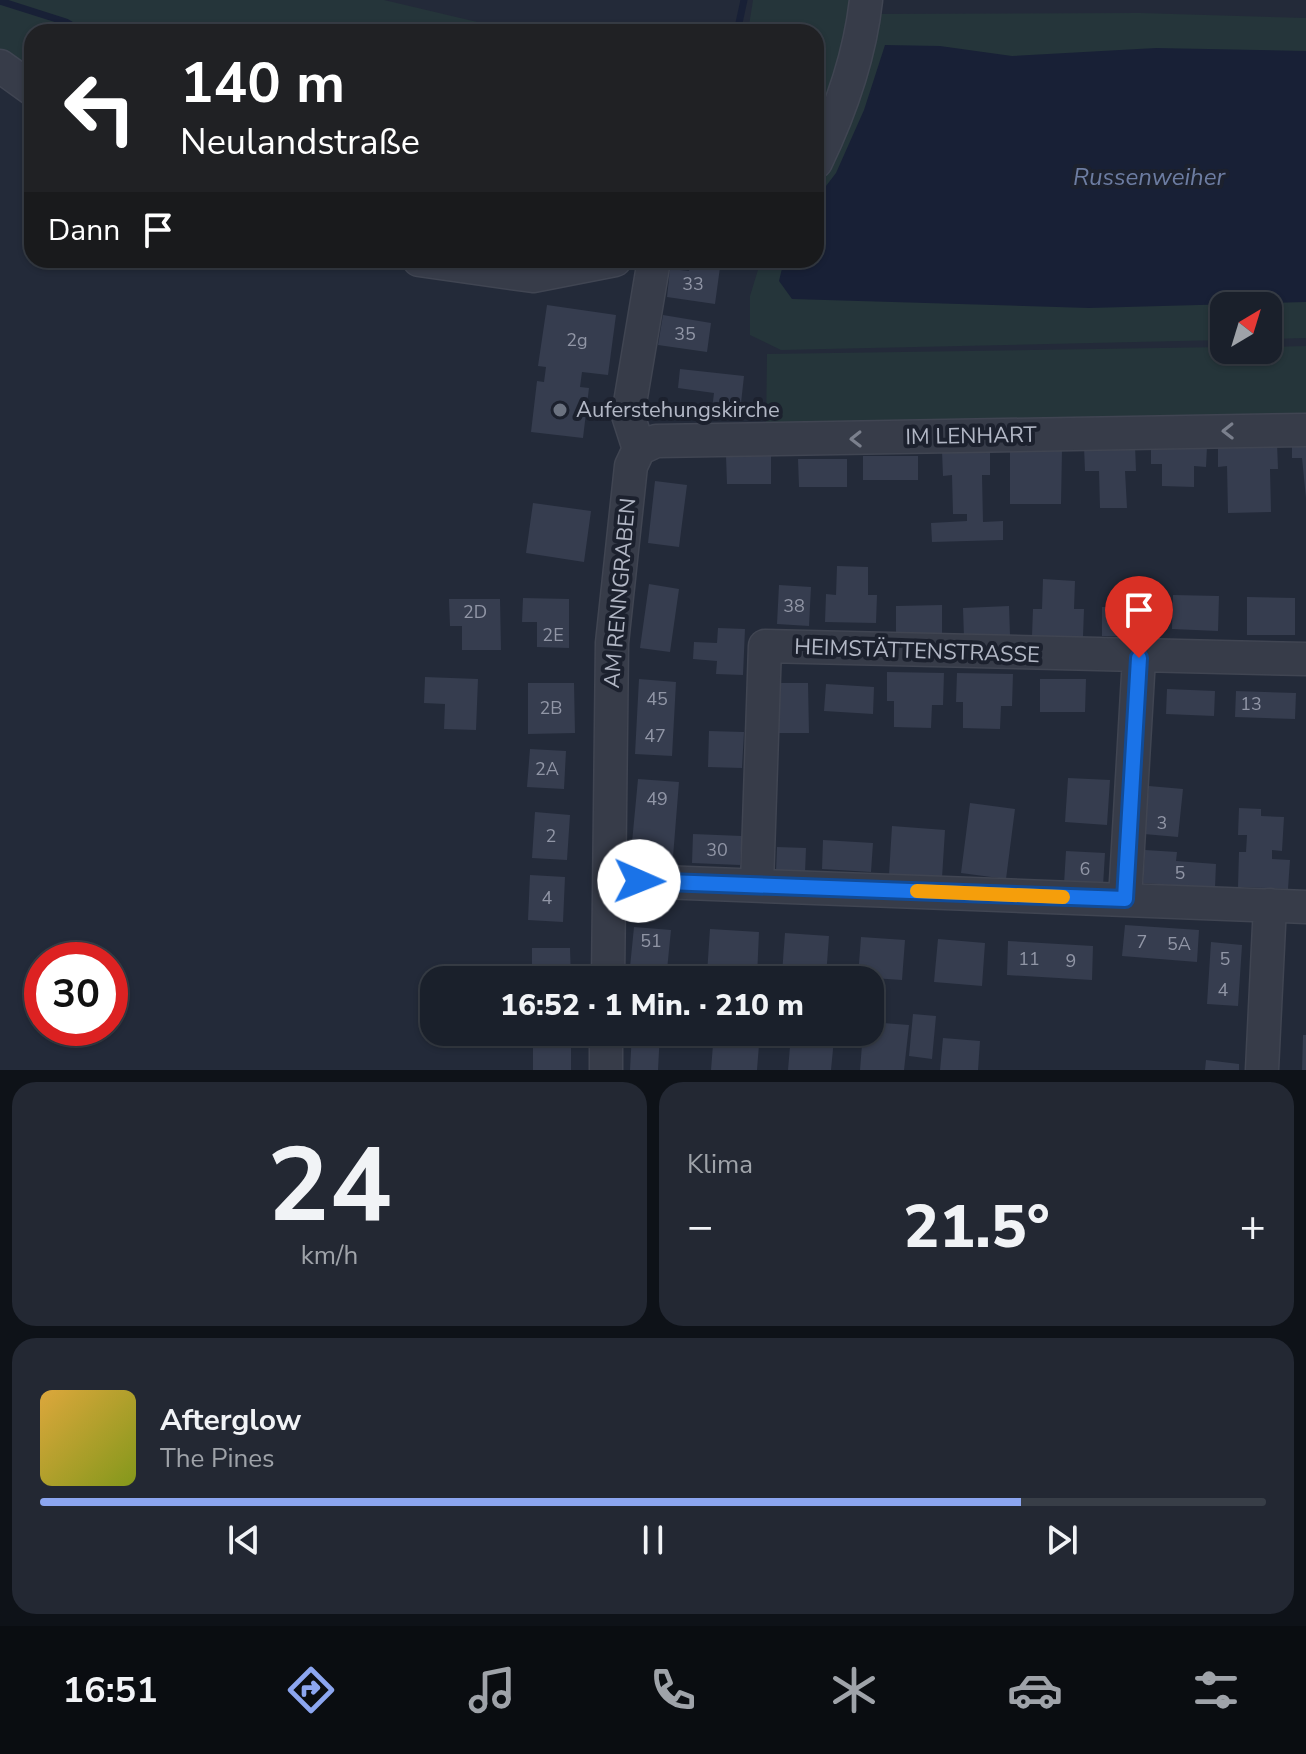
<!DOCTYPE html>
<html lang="de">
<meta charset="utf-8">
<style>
body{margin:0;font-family:"Nunito Sans",sans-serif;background:#232833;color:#f1f3f6;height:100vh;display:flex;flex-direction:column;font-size:30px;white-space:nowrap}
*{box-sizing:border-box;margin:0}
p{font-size:26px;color:#9fa3a9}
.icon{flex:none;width:44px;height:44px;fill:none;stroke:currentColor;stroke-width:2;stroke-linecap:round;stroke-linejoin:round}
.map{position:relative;height:1070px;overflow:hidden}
.panel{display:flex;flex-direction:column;gap:12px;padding:12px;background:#0e1218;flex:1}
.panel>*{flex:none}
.guide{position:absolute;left:24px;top:24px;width:800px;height:244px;border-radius:24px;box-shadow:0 2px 6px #0004,0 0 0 2px #383e47;background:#202124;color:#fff;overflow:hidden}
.needle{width:52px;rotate:38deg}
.fabs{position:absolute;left:1210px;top:292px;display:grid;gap:16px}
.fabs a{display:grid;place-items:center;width:72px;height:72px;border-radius:16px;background:#1a202b;box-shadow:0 2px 6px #0004,0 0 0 2px #383e47;font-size:40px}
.speed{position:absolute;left:24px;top:942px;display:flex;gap:16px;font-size:40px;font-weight:700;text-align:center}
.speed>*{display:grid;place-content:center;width:104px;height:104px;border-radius:50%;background:#1a202b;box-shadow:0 2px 6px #0004,0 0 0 2px #383e47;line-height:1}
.speed .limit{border:12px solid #d22;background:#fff;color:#111}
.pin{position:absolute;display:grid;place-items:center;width:68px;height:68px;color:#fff;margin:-82px -34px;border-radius:50% 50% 50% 0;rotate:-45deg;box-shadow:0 0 8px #0007}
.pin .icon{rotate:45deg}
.me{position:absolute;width:88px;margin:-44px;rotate:91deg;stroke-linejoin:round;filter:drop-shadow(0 0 6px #0008)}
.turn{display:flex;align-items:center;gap:28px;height:168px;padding:0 24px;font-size:36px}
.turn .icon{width:104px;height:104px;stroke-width:2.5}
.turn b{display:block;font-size:56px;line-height:68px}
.then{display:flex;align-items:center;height:76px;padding:0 24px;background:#0003;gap:16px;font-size:30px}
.big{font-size:60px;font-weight:800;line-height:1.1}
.panel .card{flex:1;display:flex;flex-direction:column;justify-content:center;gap:12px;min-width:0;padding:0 28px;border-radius:24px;background:#232833}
.panel .dial{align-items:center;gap:0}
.dial b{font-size:104px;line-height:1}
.song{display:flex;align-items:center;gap:24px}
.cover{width:96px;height:96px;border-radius:12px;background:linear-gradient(135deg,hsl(40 70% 55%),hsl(70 70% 35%))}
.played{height:8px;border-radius:4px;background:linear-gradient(90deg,#8ca6f0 80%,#383e47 80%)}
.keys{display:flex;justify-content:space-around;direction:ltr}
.heat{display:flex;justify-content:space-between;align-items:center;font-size:44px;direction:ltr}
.panel .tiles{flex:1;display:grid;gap:12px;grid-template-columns:1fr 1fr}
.card:last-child{grid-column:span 2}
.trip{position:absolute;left:420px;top:966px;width:464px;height:80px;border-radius:24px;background:#1a202b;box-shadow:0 2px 6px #0004,0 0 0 2px #383e47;font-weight:800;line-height:80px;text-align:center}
.menu{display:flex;height:128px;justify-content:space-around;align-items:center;background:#0a0d11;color:#9fa3a9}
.menu .icon{width:56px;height:56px}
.menu .selected{color:#8ca6f0}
.menu b{font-size:36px;color:#f1f3f6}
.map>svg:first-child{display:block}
.green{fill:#25353a}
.water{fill:#182036}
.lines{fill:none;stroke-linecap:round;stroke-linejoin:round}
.stream{stroke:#182036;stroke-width:7}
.building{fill:#363d4f}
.minor-casing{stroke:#404552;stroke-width:35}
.minor{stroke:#373c49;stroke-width:32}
.oneway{stroke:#7b808d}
.route-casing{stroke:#114b97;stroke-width:20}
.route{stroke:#1a73e8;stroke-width:14}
.slow{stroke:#f59e0b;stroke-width:14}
.worship-dot{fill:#6b7280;stroke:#1c212e;stroke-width:3}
.labels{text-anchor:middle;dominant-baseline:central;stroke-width:8;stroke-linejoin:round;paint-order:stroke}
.number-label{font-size:18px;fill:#9196a6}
.poi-label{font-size:22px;fill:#b2b7c5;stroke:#1c212e;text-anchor:start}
.street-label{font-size:22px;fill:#b2b7c5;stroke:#1c212e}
.water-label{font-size:24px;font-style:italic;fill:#6d7da2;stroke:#1c212e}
</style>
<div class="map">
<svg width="1306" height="1070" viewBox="0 0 1306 1070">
<rect width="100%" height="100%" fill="#232a39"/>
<path class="green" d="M0,0H384L520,32H32V76L0,52Z
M753,0H854L816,144V32H748Z
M1140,13L1306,18V338L1268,339V306H1224V340L781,350L750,335V296L761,260H816V176L873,14Z
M1306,346V417L766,429L767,354L1224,347V350H1268V347Z"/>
<path class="water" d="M885,45L940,46L1012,56L1156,48L1306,51V302L1089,308L792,299L779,281L784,260H816V199L836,173L864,110Z"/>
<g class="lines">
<path class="stream" d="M0,1L66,22L83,32
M737,32L744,0"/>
</g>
<path class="building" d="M691,260H721L715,304L667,297L670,269L689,271Z
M547,305L616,315L608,375L582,372L580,387L589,388L583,438L531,432L537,381L544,382L546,367L538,366Z
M663,315L711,323L707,352L658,345Z
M680,369L744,376L740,412L712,409L714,393L678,388Z
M1277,443L1278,469H1270L1271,512L1228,513L1227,466L1218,467V444Z
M1292,444H1306V498L1302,458H1292Z
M1135,445L1136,471H1125L1127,508H1100L1099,471H1085L1084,447Z
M1151,445L1207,446L1206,467L1194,466V487L1162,486V464H1151Z
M990,449V475H982L983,522L1003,521V540L932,542L931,523L967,521V514H953L952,475L943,476L942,451Z
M1010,449L1062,450L1061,504H1010Z
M726,456H771V484H727Z
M863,456H918V480H863Z
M798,459H847V487H799Z
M655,481L687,485L679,547L648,543Z
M533,503L591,511L584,562L526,553Z
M837,566L868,567V595H877L876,623L825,622L826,594L836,595Z
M1043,579L1075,581L1074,609H1084L1083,637L1032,636L1033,609H1042Z
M649,584L679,589L670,652L640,648Z
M779,585L811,587L809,626L777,624Z
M1173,595L1219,596L1218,631L1172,629Z
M1247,597L1295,598V635H1247Z
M523,598L569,599V648L537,647V622H522Z
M449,599H500L501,650H462V626H450Z
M942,605V634L896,635V606Z
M1009,606L1010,635L964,638L963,608Z
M1102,607H1150V637L1102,636Z
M718,628L745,629L743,675L716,674L717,661L693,659L694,642L717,643Z
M887,672L944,673L943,705H932L931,728L894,727V701H887Z
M957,673L1013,674L1012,706H1001L1000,729L963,728V702H956Z
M425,677L478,679L476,730L444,729L445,704L424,703Z
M639,679L676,682L672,756L635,754Z
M1040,679H1086L1085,712H1040Z
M528,683H574L575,733L528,734Z
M779,683H808L809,733H779Z
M826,684L874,687L873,714L824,711Z
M1167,689L1215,691L1214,716L1166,714Z
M1236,691L1296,693L1295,719L1235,717Z
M709,731L744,732L742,768L708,767Z
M530,749L566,751L564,789L527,787Z
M1068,778L1110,780L1107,825L1065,822Z
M638,779L679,782L673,857L631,853Z
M1149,786L1183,789L1178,837L1144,834Z
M970,803L1015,809L1006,879L961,873Z
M1239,808L1261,809V816L1284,817L1282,851L1272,850V859L1290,860L1288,889L1238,887L1239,852H1246L1247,835H1238Z
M535,812L570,815L567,860L532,858Z
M892,826L945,830L942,878L889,875Z
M693,834L742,836L740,865L692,863Z
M823,840L873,843L871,872L822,869Z
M777,847L806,848L805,873L776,871Z
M1145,850L1177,852L1176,861L1216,864L1215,888L1143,883Z
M1066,851L1105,853L1103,886L1064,884Z
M530,875L565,877L563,922L528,920Z
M1125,925L1199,930L1197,962L1122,956Z
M634,927L671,930L666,980L629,977Z
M710,929L759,932L757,977L707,974Z
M785,933L829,936L826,977L782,974Z
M861,937L905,940L902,980L858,977Z
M938,939L985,943L982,986L934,982Z
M1008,941L1093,946L1092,980L1007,975Z
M1211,942L1242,945L1238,1006L1207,1004Z
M532,948H570L571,980H532Z
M913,1014L936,1016L932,1059L909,1056Z
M870,1022L909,1025L904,1070H860L863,1032H870Z
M533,1032H571V1070H533Z
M632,1032H660L658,1070H630Z
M714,1032H760L757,1070H711Z
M791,1035L834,1039L831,1070H788Z
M1303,1035H1306V1070H1302Z
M943,1038L980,1041L978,1070H940Z
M1206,1060L1239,1064V1070H1205Z"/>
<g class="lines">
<g class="minor-casing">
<path id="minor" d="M0,66L32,89
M816,162C840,112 860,55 866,0
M419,260L533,276L615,260
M639,449L628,415L654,260
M610,880L1306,907
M757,884L765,646L1306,659
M1125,899L1139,658
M608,980L612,643L631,466L639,449L656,441L1306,430
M606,1070V1032
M1262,1070L1270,905"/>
</g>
<use href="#minor" class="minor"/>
</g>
<defs><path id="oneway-chevron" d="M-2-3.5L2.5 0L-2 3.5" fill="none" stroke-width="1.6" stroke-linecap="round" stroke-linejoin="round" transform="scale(2)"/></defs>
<g class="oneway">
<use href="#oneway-chevron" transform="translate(1228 431) rotate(179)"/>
<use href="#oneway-chevron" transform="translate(856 439) rotate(179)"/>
</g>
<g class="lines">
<g class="route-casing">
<path id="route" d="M639,881L1125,899L1139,658"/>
</g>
<use href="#route" class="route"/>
<path class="slow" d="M917,891L1063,897"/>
</g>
<circle class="worship-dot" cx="560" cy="410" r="8"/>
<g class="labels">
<g class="number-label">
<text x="693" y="284">33</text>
<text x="685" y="334">35</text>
<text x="577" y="340">2g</text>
<text x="794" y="606">38</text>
<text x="475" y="612">2D</text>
<text x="553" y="635">2E</text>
<text x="657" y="699">45</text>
<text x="1251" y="704">13</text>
<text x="551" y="708">2B</text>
<text x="655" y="736">47</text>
<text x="547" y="769">2A</text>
<text x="657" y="799">49</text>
<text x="1162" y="823">3</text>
<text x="551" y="836">2</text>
<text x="717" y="850">30</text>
<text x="1085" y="869">6</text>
<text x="1180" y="873">5</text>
<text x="547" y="898">4</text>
<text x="651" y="941">51</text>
<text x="1142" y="942">7</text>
<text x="1179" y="944">5A</text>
<text x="1029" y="959">11</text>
<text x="1225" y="959">5</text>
<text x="1071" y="961">9</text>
<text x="1223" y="990">4</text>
</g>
<g class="poi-label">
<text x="576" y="410">Auferstehungskirche</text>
</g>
<g class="street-label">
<text transform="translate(971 436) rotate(-1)">IM LENHART</text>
<text transform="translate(620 593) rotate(-85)">AM RENNGRABEN</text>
<text transform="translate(917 651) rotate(2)">HEIMSTÄTTENSTRASSE</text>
</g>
<g class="water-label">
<text x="1149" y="177">Russenweiher</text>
</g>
</g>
</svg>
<div class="fabs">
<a><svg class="needle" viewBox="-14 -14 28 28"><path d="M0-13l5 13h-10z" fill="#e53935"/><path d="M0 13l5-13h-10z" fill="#9fa3a9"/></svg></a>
</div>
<div class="speed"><div class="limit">30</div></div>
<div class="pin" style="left:1139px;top:658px;background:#d93025"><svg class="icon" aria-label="arrive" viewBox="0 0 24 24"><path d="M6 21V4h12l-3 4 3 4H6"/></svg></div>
<svg class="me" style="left:639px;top:881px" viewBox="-20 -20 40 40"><circle r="19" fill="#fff"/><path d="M0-13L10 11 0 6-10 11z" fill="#1a73e8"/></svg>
<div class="trip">16:52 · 1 Min. · 210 m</div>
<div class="guide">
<div class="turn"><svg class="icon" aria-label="left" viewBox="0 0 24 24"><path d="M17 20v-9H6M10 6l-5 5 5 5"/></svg><div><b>140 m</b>Neulandstraße</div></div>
<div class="then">Dann<svg class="icon" aria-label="arrive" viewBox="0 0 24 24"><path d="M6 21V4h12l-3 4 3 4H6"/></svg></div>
</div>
</div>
<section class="panel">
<div class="tiles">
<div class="card dial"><b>24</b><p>km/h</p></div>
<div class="card"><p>Klima</p>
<div class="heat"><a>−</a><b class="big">21.5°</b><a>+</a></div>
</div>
<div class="card">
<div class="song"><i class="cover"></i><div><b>Afterglow</b><p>The Pines</p></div></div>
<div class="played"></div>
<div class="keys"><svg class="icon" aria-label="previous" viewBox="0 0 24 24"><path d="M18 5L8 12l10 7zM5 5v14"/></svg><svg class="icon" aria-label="pause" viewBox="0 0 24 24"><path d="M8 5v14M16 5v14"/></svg><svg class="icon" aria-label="next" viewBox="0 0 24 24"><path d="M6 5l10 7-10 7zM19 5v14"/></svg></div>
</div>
</div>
</section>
<nav class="menu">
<b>16:51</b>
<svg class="icon selected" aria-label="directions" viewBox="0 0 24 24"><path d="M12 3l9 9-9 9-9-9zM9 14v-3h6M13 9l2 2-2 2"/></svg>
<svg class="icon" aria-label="music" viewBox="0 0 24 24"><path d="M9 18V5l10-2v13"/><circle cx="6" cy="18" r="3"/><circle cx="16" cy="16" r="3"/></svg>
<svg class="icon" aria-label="phone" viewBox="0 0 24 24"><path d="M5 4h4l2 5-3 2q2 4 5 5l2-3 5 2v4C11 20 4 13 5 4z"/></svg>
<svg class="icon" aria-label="climate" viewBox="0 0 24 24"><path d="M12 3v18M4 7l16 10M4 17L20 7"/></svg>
<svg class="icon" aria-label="car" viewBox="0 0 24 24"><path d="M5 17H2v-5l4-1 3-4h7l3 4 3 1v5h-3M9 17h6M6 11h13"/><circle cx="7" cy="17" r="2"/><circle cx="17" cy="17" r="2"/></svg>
<svg class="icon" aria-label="filters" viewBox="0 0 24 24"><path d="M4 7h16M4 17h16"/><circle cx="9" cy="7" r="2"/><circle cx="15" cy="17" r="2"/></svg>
</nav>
